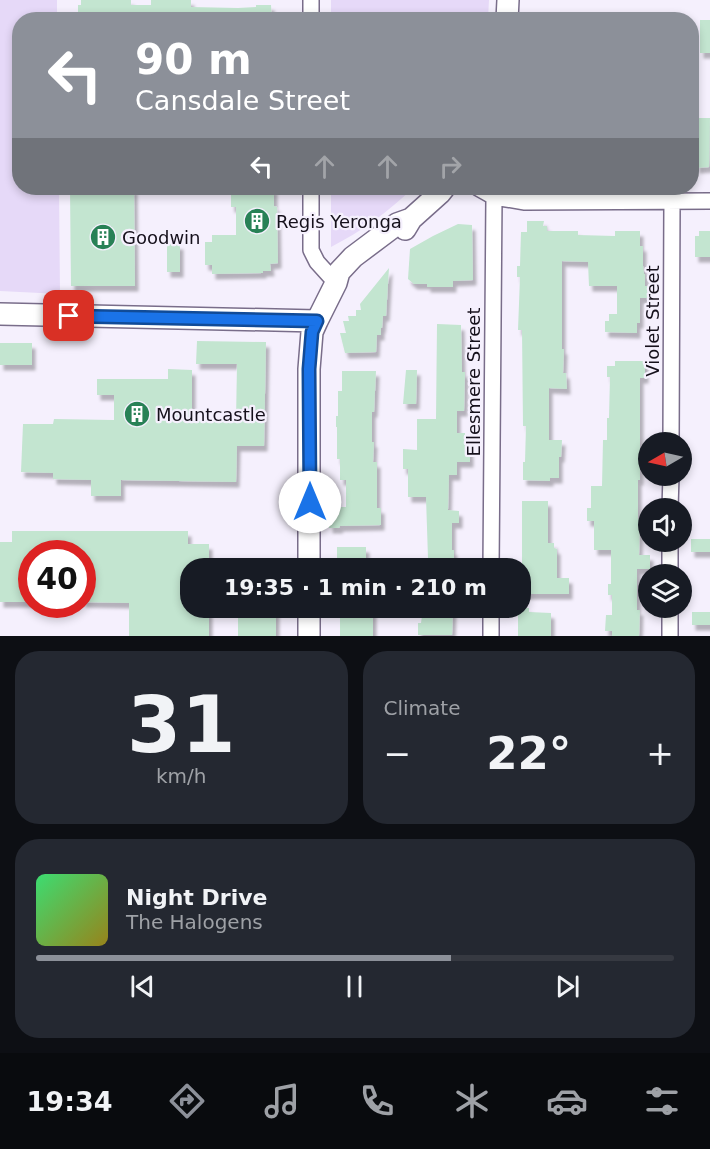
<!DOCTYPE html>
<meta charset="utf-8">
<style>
body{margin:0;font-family:"DejaVu Sans",sans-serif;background:#242831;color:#f1f3f6;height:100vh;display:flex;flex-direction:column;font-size:22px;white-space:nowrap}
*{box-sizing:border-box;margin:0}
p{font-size:20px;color:#9ea1a6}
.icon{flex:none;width:33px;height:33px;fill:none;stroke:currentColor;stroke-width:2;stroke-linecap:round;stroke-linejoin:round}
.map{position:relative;height:636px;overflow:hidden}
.side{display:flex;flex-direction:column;gap:15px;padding:15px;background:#0d0f14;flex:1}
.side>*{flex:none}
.guide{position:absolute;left:12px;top:12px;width:687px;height:183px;border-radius:24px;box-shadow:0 3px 9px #0003;background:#8c9099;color:#fff;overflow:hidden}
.needle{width:39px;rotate:261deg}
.buttons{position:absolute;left:638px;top:432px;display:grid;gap:12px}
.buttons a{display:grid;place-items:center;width:54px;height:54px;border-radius:50%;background:#171b24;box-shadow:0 3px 9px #0003;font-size:30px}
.speed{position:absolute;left:18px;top:540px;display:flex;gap:12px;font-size:30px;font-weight:700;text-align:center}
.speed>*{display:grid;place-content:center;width:78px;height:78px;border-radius:50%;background:#171b24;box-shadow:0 3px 9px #0003;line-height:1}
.speed .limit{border:9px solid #d22;background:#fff;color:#111}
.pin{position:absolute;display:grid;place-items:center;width:51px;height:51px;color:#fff;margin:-26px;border-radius:12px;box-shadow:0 3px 9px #0006}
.me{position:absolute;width:66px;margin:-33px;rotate:0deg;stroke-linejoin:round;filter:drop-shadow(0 0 4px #0008)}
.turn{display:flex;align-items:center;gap:21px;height:126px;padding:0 24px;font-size:27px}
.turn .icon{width:78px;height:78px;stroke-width:2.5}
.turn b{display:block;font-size:42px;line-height:51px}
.lanes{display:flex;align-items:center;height:57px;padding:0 24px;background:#0003;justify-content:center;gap:30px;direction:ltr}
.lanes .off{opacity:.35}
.big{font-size:45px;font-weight:800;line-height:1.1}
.side .card{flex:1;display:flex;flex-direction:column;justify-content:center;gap:9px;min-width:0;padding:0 21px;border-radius:24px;background:#242831}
.side .dial{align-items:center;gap:0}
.dial b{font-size:78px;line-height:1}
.song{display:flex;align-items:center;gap:18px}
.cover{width:72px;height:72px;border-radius:9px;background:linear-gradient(135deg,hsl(140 70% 55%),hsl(50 70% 35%))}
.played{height:6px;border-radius:3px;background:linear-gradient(90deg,#8c9099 65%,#363941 65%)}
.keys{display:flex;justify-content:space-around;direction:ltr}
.heat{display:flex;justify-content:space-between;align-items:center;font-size:33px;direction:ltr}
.side .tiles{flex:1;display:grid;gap:15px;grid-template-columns:1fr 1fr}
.card:last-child{grid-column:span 2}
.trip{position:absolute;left:180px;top:558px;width:351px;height:60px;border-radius:24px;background:#171b24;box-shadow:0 3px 9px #0003;font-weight:800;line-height:60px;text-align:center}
.tabs{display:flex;height:96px;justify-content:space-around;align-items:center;background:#090b0e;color:#9ea1a6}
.tabs .icon{width:42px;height:42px}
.tabs .current{color:#8c9099}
.tabs b{font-size:27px;color:#f1f3f6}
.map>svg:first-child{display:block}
.green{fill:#e6d9f8}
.building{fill:#c3e5d0;filter:url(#shadow)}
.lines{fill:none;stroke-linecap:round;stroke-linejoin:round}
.street-casing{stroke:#796d8a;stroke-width:18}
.secondary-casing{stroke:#796d8a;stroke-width:24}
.street{stroke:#fff;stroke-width:15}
.secondary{stroke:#fff;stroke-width:21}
.route-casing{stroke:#114b97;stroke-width:15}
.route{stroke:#1a73e8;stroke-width:10}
.labels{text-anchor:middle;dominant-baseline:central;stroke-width:4.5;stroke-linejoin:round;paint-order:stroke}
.poi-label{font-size:18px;fill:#15101b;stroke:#f5f0fd;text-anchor:start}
.street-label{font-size:18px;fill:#15101b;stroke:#f5f0fd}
</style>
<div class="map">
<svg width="710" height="636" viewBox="0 0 710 636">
<defs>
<filter id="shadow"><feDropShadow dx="3.5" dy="5.5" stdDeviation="1.5" flood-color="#0004"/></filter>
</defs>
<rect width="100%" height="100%" fill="#f5f0fd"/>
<path class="green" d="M0,0H57V19L20,20V188H59L60,294L0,291Z
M331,0H489L488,19H331Z
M331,188H413C388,212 362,231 331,247Z"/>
<path class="building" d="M81,0H131V5H151V0H191V7L238,8L256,7V5H271L272,20H153V16L131,15V20H78V5H81Z
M700,20H710V53H700Z
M696,118H710L709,167L696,168Z
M70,188H134L135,286H71Z
M231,188H274V206L277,207L278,263L270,264L271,271H263V273L212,274V265H205V242H212V235H236V207H231Z
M527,221H544L543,226H547V231H578V235L615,236V231H640V246H643V266L644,274H645V286H648V298H640V323H637V333L605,332V321H609V314H617V286H589L588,262L562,261V349H564L563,373H566L567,389L549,388V440H562L561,457H559V478H550V481L523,480V462H525L526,426H523L522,330H518L520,277H517V266H520L521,232H527Z
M458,224L472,225L473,280L453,281V287H427V284H414L408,279L410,249L433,236Z
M699,231H710V257H695V236H699Z
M167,244H180V272H167Z
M389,268L386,316H383L382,328H381V335H377L376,352L345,353L340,333H346L343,321H349L348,316H356V310H361L360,304Z
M437,324L461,325L462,372H465L464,411H457V433H465V449H470V462H457V475H449L448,510L459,511V523H452V550H454V560H451V568H406V558H428L426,497H408V469H403V449L417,450V419H436Z
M197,341L266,342L264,446H237L236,482L121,480V496H91V480L53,479V473L21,472L23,424H53L54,419L114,420V395H97V379H168V369L192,370V421H236L237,364H196Z
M0,343H32V365H0Z
M615,361H645V378H640V480H638V519H640L639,555H650V569H637V610H640L639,636H612V631H605L606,615H612V595H608V584H611V550H594V521H587V508H591V486H602L603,440H607V418H609L610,377H607V366H615Z
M406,370H417L416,404H403Z
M342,371H376L374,412H372V442H374L373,462H377V508H381V525L340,526L339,528H329V515H339V507H346V480H340V459H337V427H336V416H338V391H342Z
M522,501H548V543H554V548L557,549V578H569V594H522Z
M12,531H188V544H209V568H190V608H209V636H129V603L82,602V554H32V602H0V542H12Z
M691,539H710V552H691Z
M337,547H366V568H337Z
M238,608H276V636H238Z
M340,608H373V636H340Z
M423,608H453L452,635H418V623H421Z
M518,608H529V612L551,613V636H518Z
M692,612H710V625H692Z"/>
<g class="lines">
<g class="street-casing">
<path id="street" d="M311,20V0
M311,188V250L317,262L336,283
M478,188L494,197L525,202L710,201
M671,442L672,201
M670,508L671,476
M491,568L494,197
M670,574V542
M491,636V608
M670,636V608"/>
</g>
<g class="secondary-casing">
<path id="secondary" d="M507,20L508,0
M405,229L411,219L440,193L444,188
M0,314L317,321
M309,568V369L312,332L317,321L336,283L339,272L353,257L397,224L411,219
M309,636V608"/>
</g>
<use href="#street" class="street"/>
<use href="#secondary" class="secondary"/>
</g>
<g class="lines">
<g class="route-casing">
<path id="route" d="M69,316L317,321L312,332L309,369L310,502"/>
</g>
<use href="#route" class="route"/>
</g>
<defs>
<g id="building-disc" transform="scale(1.35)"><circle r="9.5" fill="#288156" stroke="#f5f0fd"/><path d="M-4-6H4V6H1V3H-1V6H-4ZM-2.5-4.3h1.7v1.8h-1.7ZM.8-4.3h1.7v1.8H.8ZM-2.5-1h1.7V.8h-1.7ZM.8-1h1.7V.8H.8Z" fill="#fff"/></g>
</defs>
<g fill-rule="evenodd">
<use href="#building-disc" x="257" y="221"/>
<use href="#building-disc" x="103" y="237"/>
<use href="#building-disc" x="137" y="414"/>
</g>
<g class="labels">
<g class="poi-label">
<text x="276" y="221">Regis Yeronga</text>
<text x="122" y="237">Goodwin</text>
<text x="156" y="414">Mountcastle</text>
</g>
<g class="street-label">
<text transform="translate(652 321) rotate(-90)">Violet Street</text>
<text transform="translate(473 382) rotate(-90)">Ellesmere Street</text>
</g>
</g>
</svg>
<div class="buttons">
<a><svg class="needle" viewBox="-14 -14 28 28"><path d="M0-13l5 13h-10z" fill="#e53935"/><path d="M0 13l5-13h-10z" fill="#9ea1a6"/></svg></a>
<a><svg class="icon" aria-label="sound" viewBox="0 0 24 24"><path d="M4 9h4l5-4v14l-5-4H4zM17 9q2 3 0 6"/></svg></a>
<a><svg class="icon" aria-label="layers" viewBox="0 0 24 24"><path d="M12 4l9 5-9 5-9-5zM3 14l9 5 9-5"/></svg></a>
</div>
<div class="speed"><div class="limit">40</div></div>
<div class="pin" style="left:69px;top:316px;background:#d93025"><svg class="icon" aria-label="arrive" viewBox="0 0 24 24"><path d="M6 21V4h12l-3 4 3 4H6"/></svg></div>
<svg class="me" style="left:310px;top:502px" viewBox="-20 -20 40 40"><circle r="19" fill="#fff"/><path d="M0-13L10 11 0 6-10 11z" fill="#1a73e8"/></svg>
<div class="trip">19:35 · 1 min · 210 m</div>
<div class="guide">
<div class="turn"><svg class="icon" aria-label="left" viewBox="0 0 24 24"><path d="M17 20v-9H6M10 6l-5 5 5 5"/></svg><div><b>90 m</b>Cansdale Street</div></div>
<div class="lanes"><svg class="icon" aria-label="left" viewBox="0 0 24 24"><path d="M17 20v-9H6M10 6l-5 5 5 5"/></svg><svg class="icon off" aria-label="ahead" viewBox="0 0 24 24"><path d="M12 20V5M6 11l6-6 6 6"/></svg><svg class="icon off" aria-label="ahead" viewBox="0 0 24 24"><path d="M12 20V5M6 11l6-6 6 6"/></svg><svg class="icon off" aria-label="right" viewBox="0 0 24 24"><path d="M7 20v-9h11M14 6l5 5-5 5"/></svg></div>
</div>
</div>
<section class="side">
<div class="tiles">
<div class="card dial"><b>31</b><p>km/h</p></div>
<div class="card"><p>Climate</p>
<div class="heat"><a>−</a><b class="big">22°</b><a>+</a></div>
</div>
<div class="card">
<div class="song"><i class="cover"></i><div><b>Night Drive</b><p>The Halogens</p></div></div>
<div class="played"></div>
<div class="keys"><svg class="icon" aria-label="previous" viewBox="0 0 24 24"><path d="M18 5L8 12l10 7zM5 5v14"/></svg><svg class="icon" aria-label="pause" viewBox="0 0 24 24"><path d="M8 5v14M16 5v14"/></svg><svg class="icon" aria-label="next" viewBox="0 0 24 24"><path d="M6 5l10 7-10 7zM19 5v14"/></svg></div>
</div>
</div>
</section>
<nav class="tabs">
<b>19:34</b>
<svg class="icon current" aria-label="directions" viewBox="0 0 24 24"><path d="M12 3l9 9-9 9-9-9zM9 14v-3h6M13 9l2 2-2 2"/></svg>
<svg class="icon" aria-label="music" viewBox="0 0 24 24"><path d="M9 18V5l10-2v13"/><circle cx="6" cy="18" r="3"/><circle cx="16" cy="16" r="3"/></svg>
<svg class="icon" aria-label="phone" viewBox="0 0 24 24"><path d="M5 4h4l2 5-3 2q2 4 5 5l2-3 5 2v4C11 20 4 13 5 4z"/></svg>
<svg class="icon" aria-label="climate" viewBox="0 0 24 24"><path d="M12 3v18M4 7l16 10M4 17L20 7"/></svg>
<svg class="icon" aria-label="car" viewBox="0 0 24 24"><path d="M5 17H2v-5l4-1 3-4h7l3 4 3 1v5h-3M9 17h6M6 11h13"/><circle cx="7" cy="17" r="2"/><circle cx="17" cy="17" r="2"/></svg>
<svg class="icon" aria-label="filters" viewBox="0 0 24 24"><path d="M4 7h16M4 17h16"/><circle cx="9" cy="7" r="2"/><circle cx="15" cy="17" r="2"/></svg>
</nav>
